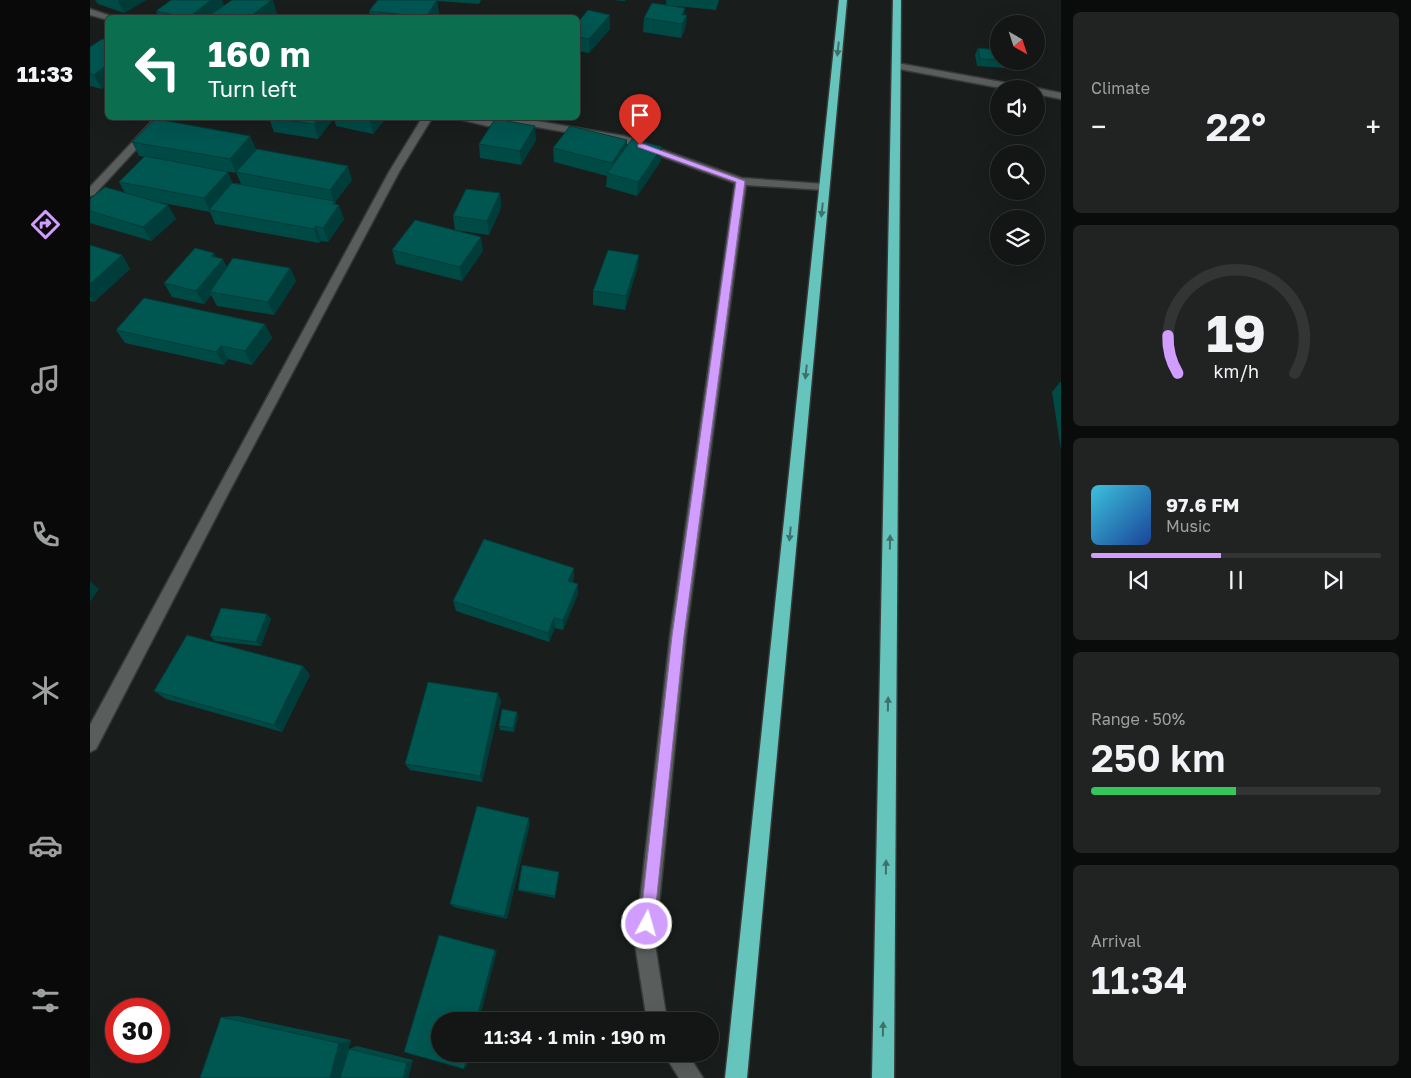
<!DOCTYPE html>
<meta charset="utf-8">
<style>
body{margin:0;font-family:"Golos Text",sans-serif;background:#202322;color:#f1f3f6;height:100vh;display:flex;flex-direction:column;font-size:19px;white-space:nowrap}
*{box-sizing:border-box;margin:0}
p{font-size:16px;color:#9d9fa0}
.icon{flex:none;width:28px;height:28px;fill:none;stroke:currentColor;stroke-width:2;stroke-linecap:round;stroke-linejoin:round}
.map{position:relative;flex:1;overflow:hidden}
.side{display:flex;flex-direction:column;gap:12px;padding:12px;background:#0a0c0c;width:350px}
.side>*{flex:none}
.top-card{position:absolute;left:15px;top:15px;width:475px;height:105px;border-radius:8px;box-shadow:0 5px 20px #0002,0 0 0 1px #323534;background:#0b6e4f;color:#fff;overflow:hidden}
.needle{width:32px;rotate:141deg}
.tools{position:absolute;left:900px;top:15px;display:grid;gap:10px}
.tools a{display:grid;place-items:center;width:55px;height:55px;border-radius:50%;background:#131615;box-shadow:0 5px 20px #0002,0 0 0 1px #323534;font-size:25px}
.speed{position:absolute;left:15px;top:998px;display:flex;gap:10px;font-size:25px;font-weight:700;text-align:center}
.speed>*{display:grid;place-content:center;width:65px;height:65px;border-radius:50%;background:#131615;box-shadow:0 5px 20px #0002,0 0 0 1px #323534;line-height:1}
.speed .limit{border:8px solid #d22;background:#fff;color:#111}
.pin{position:absolute;display:grid;place-items:center;width:42px;height:42px;color:#fff;margin:-51px -21px;border-radius:50% 50% 50% 0;rotate:-45deg;box-shadow:0 0 5px #0007}
.pin .icon{rotate:45deg}
.me{position:absolute;width:55px;margin:-28px;rotate:6deg;stroke-linejoin:round;filter:drop-shadow(0 0 4px #0008)}
.turn{display:flex;align-items:center;gap:18px;height:105px;padding:0 20px;font-size:22px}
.turn .icon{width:65px;height:65px;stroke-width:2.5}
.turn b{display:block;font-size:35px;line-height:42px}
.big{font-size:38px;font-weight:600;line-height:1.1}
.side .card{flex:1;display:flex;flex-direction:column;justify-content:center;gap:8px;min-width:0;padding:0 18px;border-radius:8px;background:#202322}
.side .dial{align-items:center;gap:0}
.dial svg{height:130px;overflow:visible;fill:none;stroke:#323534;stroke-width:7;stroke-linecap:round;text-anchor:middle}
.dial text{fill:#f1f3f6;stroke:none}
.song{display:flex;align-items:center;gap:15px}
.cover{width:60px;height:60px;border-radius:8px;background:linear-gradient(135deg,hsl(190 70% 55%),hsl(220 70% 35%))}
.played{height:5px;border-radius:2px;background:linear-gradient(90deg,#d19dfe 45%,#323534 45%)}
.keys{display:flex;justify-content:space-around;direction:ltr}
.heat{display:flex;justify-content:space-between;align-items:center;font-size:28px;direction:ltr}
.charge{height:8px;border-radius:4px;background:linear-gradient(90deg,#34c759 50%,#323534 0)}
.trip{position:absolute;left:341px;top:1012px;width:288px;height:50px;border-radius:25px;background:#131615;box-shadow:0 5px 20px #0002,0 0 0 1px #323534;font-weight:600;line-height:50px;text-align:center}
main{display:flex;flex:1;min-height:0}
.menu{display:flex;flex-direction:column;width:90px;justify-content:space-around;align-items:center;background:#080908;color:#9d9fa0}
.menu .icon{width:35px;height:35px}
.menu .current{color:#d19dfe}
.menu b{font-size:22px;color:#f1f3f6}
.map>svg:first-child{display:block}
.lines{fill:none;stroke-linecap:round;stroke-linejoin:round}
.minor-casing{stroke:#373939;stroke-width:3}
.highway-casing{stroke:#373939;stroke-width:3}
.minor{fill:#595e5d;fill-rule:evenodd}
.highway{fill:#65c4bb;fill-rule:evenodd}
.wall{fill:#004a46;fill-rule:evenodd}
.shaded-wall{fill:#003c39}
.building{fill:#005651;stroke:#003c39}
.oneway{fill:#3f706c}
.route{fill:#d19dfe;stroke:#8866a5}
</style>
<main>
<nav class="menu">
<b>11:33</b>
<svg class="icon current" aria-label="directions" viewBox="0 0 24 24"><path d="M12 3l9 9-9 9-9-9zM9 14v-3h6M13 9l2 2-2 2"/></svg>
<svg class="icon" aria-label="music" viewBox="0 0 24 24"><path d="M9 18V5l10-2v13"/><circle cx="6" cy="18" r="3"/><circle cx="16" cy="16" r="3"/></svg>
<svg class="icon" aria-label="phone" viewBox="0 0 24 24"><path d="M5 4h4l2 5-3 2q2 4 5 5l2-3 5 2v4C11 20 4 13 5 4z"/></svg>
<svg class="icon" aria-label="climate" viewBox="0 0 24 24"><path d="M12 3v18M4 7l16 10M4 17L20 7"/></svg>
<svg class="icon" aria-label="car" viewBox="0 0 24 24"><path d="M5 17H2v-5l4-1 3-4h7l3 4 3 1v5h-3M9 17h6M6 11h13"/><circle cx="7" cy="17" r="2"/><circle cx="17" cy="17" r="2"/></svg>
<svg class="icon" aria-label="filters" viewBox="0 0 24 24"><path d="M4 7h16M4 17h16"/><circle cx="9" cy="7" r="2"/><circle cx="15" cy="17" r="2"/></svg>
</nav>
<div class="map">
<svg width="971" height="1078" viewBox="0 0 971 1078">
<rect width="100%" height="100%" fill="#191d1c"/>
<g class="lines">
<g class="minor-casing">
<path id="minor" d="M0,9L21,16L22,18H18V20L0,15Z
M807,63L933,86L938,89H916L804,68L802,66Z
M946,88L971,93V99L946,94V89H944Z
M65,118H75L4,195L0,196V187Z
M332,118H342L309,172L139,492L6,749L0,752V725L299,172Z
M365,118L441,120L534,136L652,178L734,184L739,187L734,190L656,185L596,636L565,944L577,1021H557L545,944L580,636L645,183L532,142L441,126H397Z
M574,1054H598L613,1078H589Z"/>
</g>
<g class="highway-casing">
<path id="highway" d="M749,0H757L657,1078H635Z
M803,0H811L804,1078H782Z"/>
</g>
<use href="#minor" class="minor"/>
<use href="#highway" class="highway"/>
</g>
<path class="wall" d="M5,0H56L34,13L8,4Z
M132,0L134,6L187,14L182,18H69L66,11Z
M288,0H391L389,4L347,1L349,14L347,18H280L279,11Z
M522,0H535V1Z
M576,0H629L626,10L576,5Z
M594,15H597L595,29L591,38L553,32L554,18Z
M488,22L520,29L499,53L488,51Z
M18,40V84L12,89L0,86V47Z
M888,48L909,50V61H917L914,68L887,66L885,55Z
M179,118H244L228,139L184,132Z
M244,118H296L283,134L246,126Z
M160,136L166,150L262,180L245,202L254,219L238,242L231,241L229,243L125,224L120,212L68,202L86,219L61,241L0,223V199L35,193L29,182L55,157L49,156L42,142ZM123,169L146,173V172L151,184L142,183L138,172Z
M446,140L431,165L390,158L389,144Z
M537,140L536,147H572L571,161L547,196L516,187L517,176L464,162L463,148Z
M410,193L411,208L399,235L365,230L363,216Z
M0,245L32,255L40,269L4,302L0,301Z
M302,250L393,251L372,281L306,264Z
M549,255L547,269L535,310L503,305V291Z
M127,258L137,267L200,268L206,281L184,315L127,306L121,295L114,304L82,297L74,283Z
M175,324L182,338L162,365L138,359L134,365L35,343L26,330Z
M971,381V450L962,392Z
M484,568V579L482,582L488,584V594L473,630L465,628L459,642L366,611L363,601Z
M177,614L181,619L171,646L125,641L120,636Z
M213,666L220,675L192,732L76,699L64,691Z
M411,701L392,782L320,770L315,764Z
M428,716L424,732L410,730L409,726Z
M440,823L417,919L364,907L360,904Z
M469,873L465,898L429,891L428,890Z
M148,1016L261,1040L255,1061L259,1049L267,1046L323,1060L318,1078H110L131,1017Z"/>
<path class="shaded-wall" d="M28,0H56L34,13Z
M121,0H132L134,8L117,18H98Z
M183,0L187,14L182,18H158Z
M347,0L349,14L347,18H336Z
M595,8L594,22L597,15L595,29L591,38L592,24V15Z
M520,15V29L499,53V39Z
M14,67L18,73V84L12,89L4,75Z
M229,118H244L228,139L224,124Z
M281,118H296L283,134L280,120Z
M445,126L446,140L431,165L430,151Z
M160,136L166,150L146,173L140,159Z
M537,140L536,154L521,174L522,163Z
M572,147L571,161L547,196L548,182Z
M258,166L262,180L245,202L247,208L249,205L254,219L238,242L233,228L244,203L240,190Z
M138,172L144,186L119,210L114,198Z
M410,193L411,208L399,235L397,221Z
M78,205L86,219L61,241L53,227Z
M226,226L231,241L229,243L224,229Z
M391,237L393,251L372,281L370,267Z
M124,253L129,263L133,259L140,273L120,292L121,295L114,304L106,291L121,256Z
M32,255L40,269L4,302L0,297V284Z
M549,255L547,269L535,310L536,296Z
M200,268L206,281L184,315L178,302Z
M175,324L182,338L162,365L155,351Z
M131,346L138,359L134,365L126,352Z
M484,568V579L478,591V581Z
M0,581L9,589L0,602Z
M488,584V594L473,630V620Z
M177,614L181,619L171,646L166,642Z
M464,618L465,628L459,642L458,633Z
M213,666L220,675L192,732L184,725Z
M408,693L411,701L392,782L390,776Z
M427,712L428,716L424,732L423,728Z
M439,818L440,823L417,919L414,917Z
M405,950L407,951L389,1021H386Z
M261,1040L250,1078H240L249,1043Z
M378,1054H381L377,1066L374,1069Z
M323,1060L318,1078H313L317,1063Z"/>
<path class="building" d="M81,0H121L98,18L66,11Z
M142,0H182L158,18L117,17Z
M288,0H347L336,17L279,11Z
M562,3L595,8L592,15H597L592,24L554,18Z
M498,10L520,15L499,39L488,37V22Z
M12,39L18,40V68L14,67L4,75L0,74V47Z
M888,48L909,50V60L890,59Z
M179,118H229L224,124Z
M269,118H281L280,120Z
M65,119L160,136L140,159L42,142Z
M405,119L445,126L430,151L389,144Z
M480,126L537,140L522,163L463,148Z
M542,139L572,147L548,182L517,173Z
M167,149L258,166L240,190L146,172Z
M55,156L138,172L114,198L29,182Z
M142,183L245,201L243,204L249,205L233,228L226,226L224,229L119,210Z
M15,187L78,205L53,227L0,211V199Z
M376,189L410,193L397,221L363,216Z
M325,220L391,237L370,267L302,250Z
M0,245L32,255L0,284Z
M105,248L124,253L121,256L133,259L106,291L74,283Z
M518,250L549,255L536,296L503,291Z
M143,258L200,268L178,302L120,292Z
M54,298L175,324L155,351L131,346L126,352L26,330Z
M394,539L484,568L478,581L488,584L473,620L464,618L458,633L363,601Z
M131,608L177,614L166,642L120,636Z
M97,635L213,666L184,725L64,691Z
M338,682L408,693L390,776L315,764Z
M412,709L427,712L423,728L409,726Z
M387,806L439,818L414,917L360,904Z
M432,865L469,872L465,896L428,890Z
M349,935L405,950L386,1021H350V1054H378L374,1069L314,1052Z
M131,1017L249,1043L240,1078H110Z
M259,1049L317,1063L313,1078H250Z"/>
<defs><path id="oneway-solid" d="M-6-.8H1V-3.2L6.5 0L1 3.2V.8H-6Z" transform="scale(1.25)"/></defs>
<g class="oneway">
<use href="#oneway-solid" transform="translate(748 49) rotate(96)"/>
<use href="#oneway-solid" transform="translate(732 210) rotate(96)"/>
<use href="#oneway-solid" transform="translate(716 372) rotate(96)"/>
<use href="#oneway-solid" transform="translate(700 534) rotate(96)"/>
<use href="#oneway-solid" transform="translate(800 542) rotate(-89)"/>
<use href="#oneway-solid" transform="translate(798 704) rotate(-89)"/>
<use href="#oneway-solid" transform="translate(796 867) rotate(-89)"/>
<use href="#oneway-solid" transform="translate(793 1029) rotate(-89)"/>
</g>
<path class="route" d="M548,144H553L655,181L594,636L564,924L562,930L557,932L552,930L550,924L582,636L646,182L548,147Z"/>
</svg>
<div class="tools">
<a><svg class="needle" viewBox="-14 -14 28 28"><path d="M0-13l5 13h-10z" fill="#e53935"/><path d="M0 13l5-13h-10z" fill="#9d9fa0"/></svg></a>
<a><svg class="icon" aria-label="sound" viewBox="0 0 24 24"><path d="M4 9h4l5-4v14l-5-4H4zM17 9q2 3 0 6"/></svg></a>
<a><svg class="icon" aria-label="search" viewBox="0 0 24 24"><circle cx="10" cy="10" r="6"/><path d="M15 15l6 6"/></svg></a>
<a><svg class="icon" aria-label="layers" viewBox="0 0 24 24"><path d="M12 4l9 5-9 5-9-5zM3 14l9 5 9-5"/></svg></a>
</div>
<div class="speed"><div class="limit">30</div></div>
<div class="pin" style="left:550px;top:145px;background:#d93025"><svg class="icon" aria-label="arrive" viewBox="0 0 24 24"><path d="M6 21V4h12l-3 4 3 4H6"/></svg></div>
<svg class="me" style="left:557px;top:924px" viewBox="-20 -20 40 40"><circle r="17" fill="#d19dfe" stroke="#fff" stroke-width="3"/><path d="M0-11L8 9 0 5-8 9z" fill="#fff"/></svg>
<div class="trip">11:34 · 1 min · 190 m</div>
<div class="top-card">
<div class="turn"><svg class="icon" aria-label="left" viewBox="0 0 24 24"><path d="M17 20v-9H6M10 6l-5 5 5 5"/></svg><div><b>160 m</b>Turn left</div></div>
</div>
</div>
<section class="side">
<div class="card"><p>Climate</p>
<div class="heat"><a>−</a><b class="big">22°</b><a>+</a></div>
</div>
<div class="card dial"><svg viewBox="0 0 100 80">
<path d="M14 69A42 42 0 1 1 86 69"/>
<path d="M14 69A42 42 0 0 1 8 46" stroke="#d19dfe"/>
<text x="50" y="56" font-size="32" font-weight="700">19</text>
<text x="50" y="72" font-size="11">km/h</text>
</svg></div>
<div class="card">
<div class="song"><i class="cover"></i><div><b>97.6 FM</b><p>Music</p></div></div>
<div class="played"></div>
<div class="keys"><svg class="icon" aria-label="previous" viewBox="0 0 24 24"><path d="M18 5L8 12l10 7zM5 5v14"/></svg><svg class="icon" aria-label="pause" viewBox="0 0 24 24"><path d="M8 5v14M16 5v14"/></svg><svg class="icon" aria-label="next" viewBox="0 0 24 24"><path d="M6 5l10 7-10 7zM19 5v14"/></svg></div>
</div>
<div class="card"><p>Range · 50%</p><b class="big">250 km</b><div class="charge"></div></div>
<div class="card"><p>Arrival</p><b class="big">11:34</b></div>
</section>
</main>
